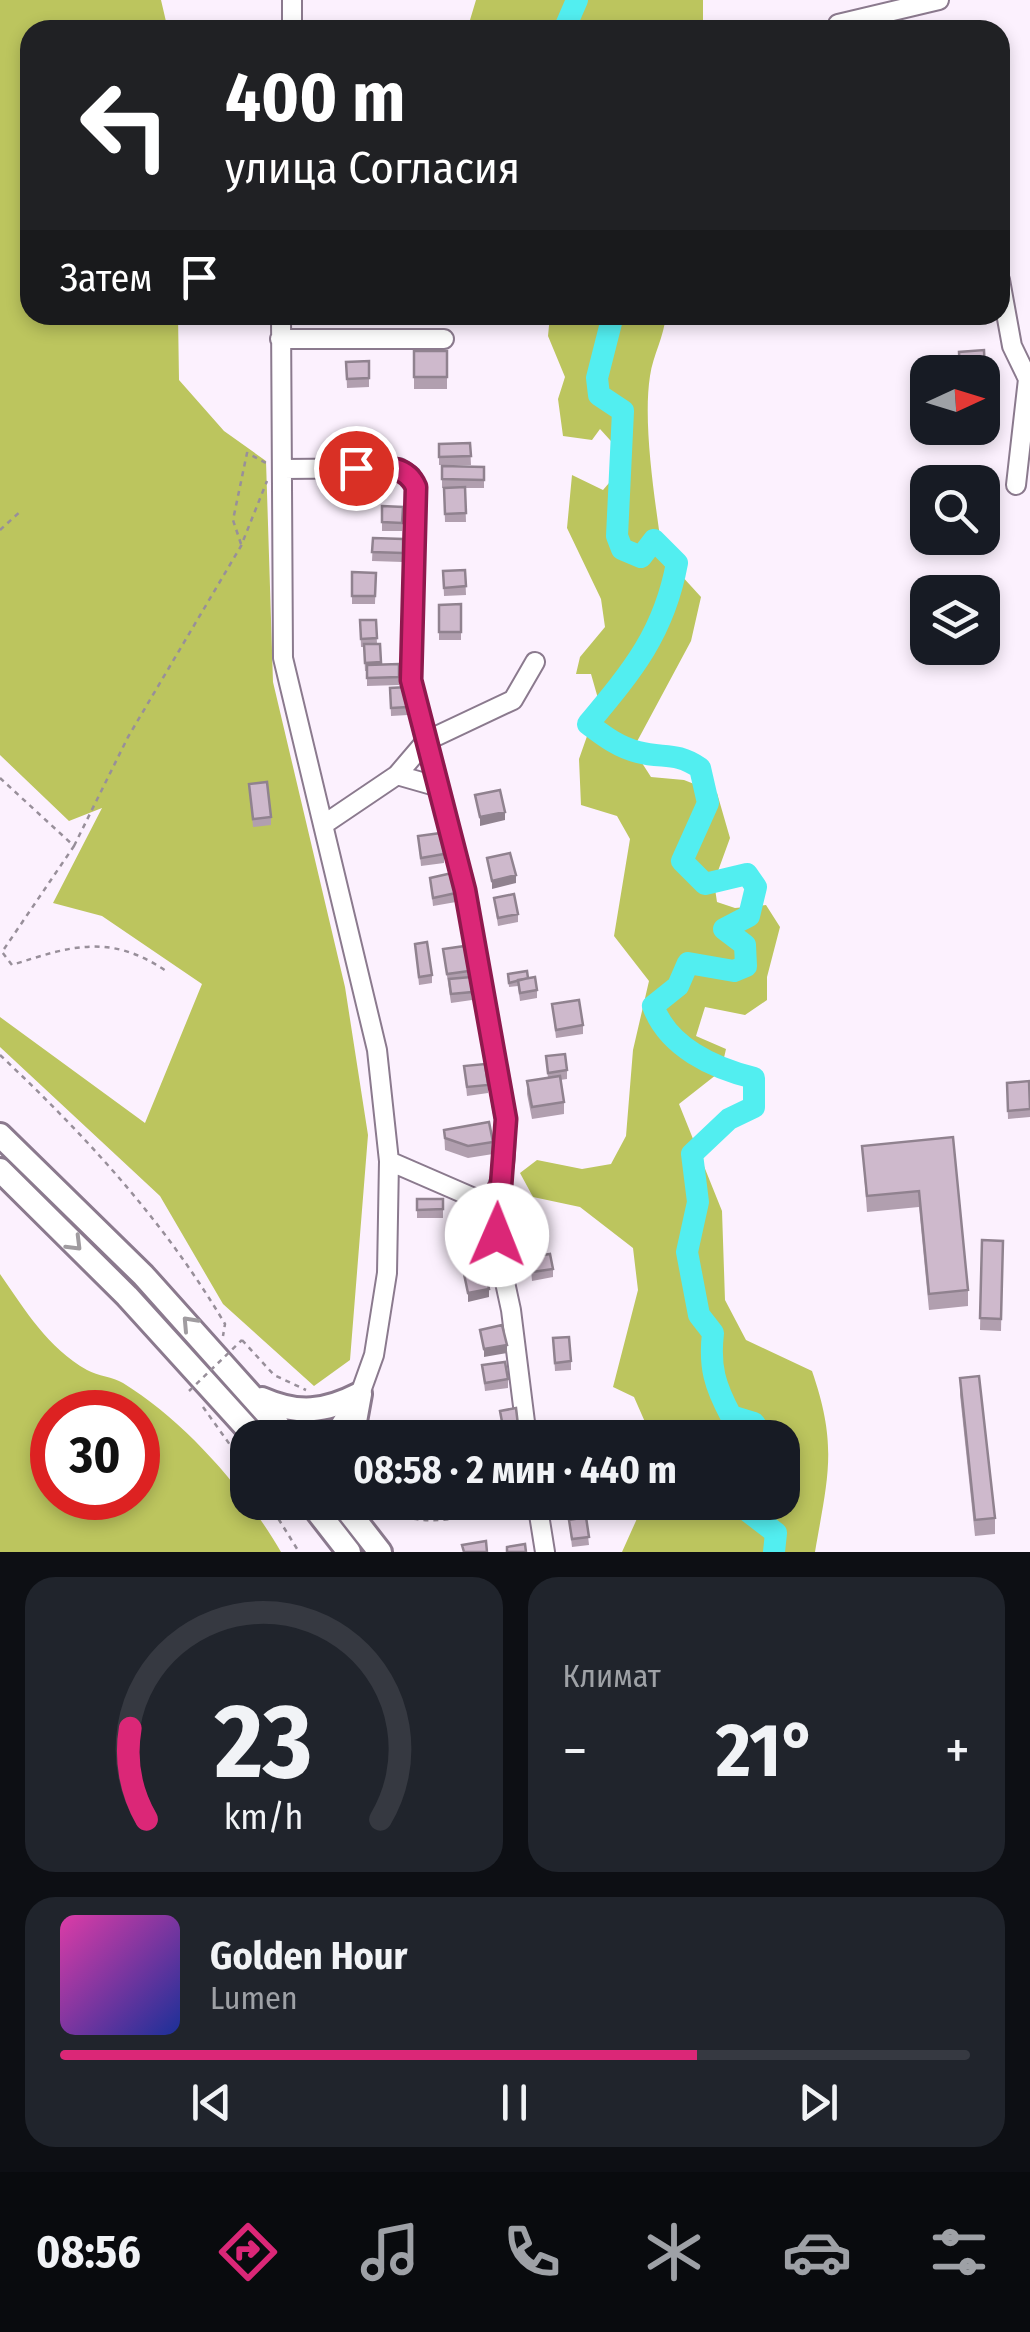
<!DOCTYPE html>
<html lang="ru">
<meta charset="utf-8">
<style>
body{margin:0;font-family:"Fira Sans Condensed",sans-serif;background:#20242c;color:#f1f3f6;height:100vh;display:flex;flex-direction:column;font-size:38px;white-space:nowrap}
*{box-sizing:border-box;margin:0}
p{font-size:32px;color:#9ea1a6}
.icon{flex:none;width:55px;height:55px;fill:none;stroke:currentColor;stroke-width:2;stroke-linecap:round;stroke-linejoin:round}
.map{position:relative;height:1552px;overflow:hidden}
.panel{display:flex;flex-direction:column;gap:25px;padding:25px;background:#0d0f14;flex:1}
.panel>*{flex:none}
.guide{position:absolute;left:20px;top:20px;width:990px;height:305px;border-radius:30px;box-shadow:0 5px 15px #0003;background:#202124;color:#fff;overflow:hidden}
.needle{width:65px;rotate:86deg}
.fabs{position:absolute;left:910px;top:355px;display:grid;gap:20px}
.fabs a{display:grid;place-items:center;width:90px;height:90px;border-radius:20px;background:#171b24;box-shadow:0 5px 15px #0003;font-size:50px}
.speed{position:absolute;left:30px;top:1390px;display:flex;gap:20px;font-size:50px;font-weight:700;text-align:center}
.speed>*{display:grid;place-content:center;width:130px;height:130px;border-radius:50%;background:#171b24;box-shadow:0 5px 15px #0003;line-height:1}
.speed .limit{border:15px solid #d22;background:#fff;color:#111}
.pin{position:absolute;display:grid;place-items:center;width:85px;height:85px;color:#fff;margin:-42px;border:5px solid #fff;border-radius:50%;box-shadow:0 2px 10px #0007}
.me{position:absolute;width:110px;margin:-55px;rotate:1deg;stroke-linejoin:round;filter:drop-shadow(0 0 8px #0008)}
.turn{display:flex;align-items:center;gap:35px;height:210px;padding:0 40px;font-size:45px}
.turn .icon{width:130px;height:130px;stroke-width:2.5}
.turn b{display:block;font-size:70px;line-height:85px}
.then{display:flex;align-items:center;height:95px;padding:0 40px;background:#0003;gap:20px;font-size:38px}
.big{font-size:75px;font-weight:700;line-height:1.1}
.panel .tile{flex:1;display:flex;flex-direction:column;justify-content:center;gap:15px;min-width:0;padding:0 35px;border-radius:30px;background:#20242c}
.panel .dial{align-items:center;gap:0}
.dial svg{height:260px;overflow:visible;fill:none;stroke:#363941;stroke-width:7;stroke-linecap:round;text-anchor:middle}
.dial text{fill:#f1f3f6;stroke:none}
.song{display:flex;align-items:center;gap:30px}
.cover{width:120px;height:120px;border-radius:15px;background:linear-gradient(135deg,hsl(320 70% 55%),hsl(230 70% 35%))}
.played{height:10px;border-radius:5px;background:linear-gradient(90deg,#db2777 70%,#363941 70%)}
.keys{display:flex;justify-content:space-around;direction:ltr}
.heat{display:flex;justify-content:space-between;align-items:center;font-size:55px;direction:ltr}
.panel .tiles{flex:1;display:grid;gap:25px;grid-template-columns:1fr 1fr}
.tile:last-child{grid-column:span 2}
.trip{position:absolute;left:230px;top:1420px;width:570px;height:100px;border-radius:30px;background:#171b24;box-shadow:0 5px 15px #0003;font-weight:700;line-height:100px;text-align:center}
.tab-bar{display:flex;height:160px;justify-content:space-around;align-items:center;background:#090b0e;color:#9ea1a6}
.tab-bar .icon{width:70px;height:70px}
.tab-bar .on{color:#db2777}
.tab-bar b{font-size:45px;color:#f1f3f6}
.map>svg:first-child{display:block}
.forest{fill:#bcc55e;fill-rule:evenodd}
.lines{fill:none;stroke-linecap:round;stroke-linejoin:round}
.river{stroke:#52eef0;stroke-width:22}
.minor-casing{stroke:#8b7a8e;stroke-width:22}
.major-casing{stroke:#8b7a8e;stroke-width:28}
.path{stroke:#988f9a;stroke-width:2.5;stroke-dasharray:5 5;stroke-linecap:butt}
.minor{stroke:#fff;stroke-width:18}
.major{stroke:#fff;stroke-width:22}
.path-bridge{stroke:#988f9a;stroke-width:2.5;stroke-dasharray:5 5;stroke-linecap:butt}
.wall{fill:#b19faf}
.shaded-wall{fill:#90828f}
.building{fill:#ceb9cc;stroke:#90828f;stroke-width:2.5}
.oneway{stroke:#a09ca0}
.route-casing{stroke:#8e194d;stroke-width:25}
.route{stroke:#db2777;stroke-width:18}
</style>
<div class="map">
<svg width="1030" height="1552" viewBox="0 0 1030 1552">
<rect width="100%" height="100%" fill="#fcf1fe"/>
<path class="forest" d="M0,0H161L168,30H30V315H178L179,380L224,431L266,461L273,682L345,987L368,1135L350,1360L314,1386L223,1304L160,1196L0,1047V1017L145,1123L202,984L102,916L53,903L102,808L69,821L0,755Z
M476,0H703V30H467Z
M550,315H666C664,337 653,355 650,376C642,427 657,513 664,565L680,574L701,597L691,641L633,749L651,777L684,780L717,793L730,838L714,882L717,902L735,908L766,905L780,927L767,977V1000L745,1015L705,1007L696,1036L726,1049L721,1071L679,1104L722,1211L725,1300L746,1340L812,1371C838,1446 828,1476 815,1552H622L644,1503L782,1502V1438L642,1437L645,1422L634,1397L613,1387L638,1290L633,1248L580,1207L533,1197L520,1173L537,1160L582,1169L611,1164L626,1136L633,1050L649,981L614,936L630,839L617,816L581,805L579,759L599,702L591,674H576L580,657L605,627L601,599L567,528L572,475L603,490L615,476L620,451L600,429L592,440L563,436L558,399L565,377L548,336Z
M0,1274C25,1310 48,1348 87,1370C98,1376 113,1377 123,1383C185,1421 245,1490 281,1552H0ZM52,1412H138V1498H52Z"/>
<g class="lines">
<path class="river" d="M564,30L577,0
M613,315L597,378L599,395L623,411L617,536L622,549L641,557L654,540L677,563C664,633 633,670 588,724C604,736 618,747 638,752C664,759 675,751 700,768L708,803L682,861L705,884L747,874L756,887L749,916L724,929L745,945L746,966L734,971L688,963L678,986L653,1006C668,1047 713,1068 754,1078V1107L729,1119L692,1154L698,1202L687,1252L699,1315L713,1333C709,1367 715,1386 731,1416L754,1423L764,1438
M744,1502L745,1509L776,1533L774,1552"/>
<g class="minor-casing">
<path id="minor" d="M838,24L939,0
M292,30V0
M1000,280L1012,346L1028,379L1016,485
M281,315L283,658L377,1050L389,1161L387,1273L374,1355L360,1394L332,1438
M280,339H444
M283,469L399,468L411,476L416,487L411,680L465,890L505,1119C506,1151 507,1178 488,1204L389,1161
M397,775L439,787
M323,825L397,775L426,741L513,700L535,662
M488,1204L511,1310L527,1438
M537,1502L545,1552"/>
</g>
<g class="major-casing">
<path id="major" d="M0,1135L143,1275L289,1438
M0,1170L127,1296L256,1438
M262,1399C298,1415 325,1412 360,1394
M352,1438L360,1394
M310,1502L349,1552
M341,1502L380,1552"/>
</g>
<path class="path" d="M0,530L22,510
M241,544L233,520L247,453L268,464
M0,778L74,846L2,952L12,965C71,946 110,933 166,971
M74,846L128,737L241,546L267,481
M0,1055C87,1137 164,1221 225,1324L223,1336
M242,1340L274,1375L306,1390
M203,1407L248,1470
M268,1502L299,1552
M378,1502C411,1536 480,1513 521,1507"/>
<use href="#minor" class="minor"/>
<use href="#major" class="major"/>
<path class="path-bridge" d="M189,1391L242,1340"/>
</g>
<path class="wall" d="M414,351H447V389H414Z
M369,361V387L347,388L346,362Z
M470,443L471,465H439V444Z
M442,466L484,467V488H465L466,522H445L444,488H449H442Z
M382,506L403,507L402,531H382Z
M373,538L403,539V562L372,561Z
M465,570L466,595L444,596L443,571Z
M352,572L376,573L375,604H352Z
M461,604V640H439V605Z
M360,620H376L377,644H380L381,664H399V685L367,686V671H365L364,647H361Z
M407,687L408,715L391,716L390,688Z
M249,784L271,817V825L253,827Z
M418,836L444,854V863L421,866Z
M430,878L456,893V902L433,906Z
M494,898L518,914V922L498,926Z
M415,944L432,975V983L419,985Z
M443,949L469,971L472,1000L451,1003Z
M508,974L528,978L537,990V998L520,1001L518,986L509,987Z
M552,1004L583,1025V1034L556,1038Z
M546,1056L567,1070V1079L560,1080L564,1102V1114L532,1119L527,1094V1081L548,1078Z
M464,1066L488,1085V1093L467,1096Z
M1007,1083L1030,1095V1117L1008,1119Z
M444,1130L493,1142V1154L468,1158L445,1150Z
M953,1137L968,1290V1306L929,1310L919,1207L867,1212L862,1146Z
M417,1199H443V1218H417Z
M460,1226L488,1241V1249L464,1253Z
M524,1226L544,1244V1252L527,1255Z
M982,1240L1003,1241L1001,1331L980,1330Z
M530,1257L553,1269V1277L532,1281Z
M553,1338L571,1361V1370L555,1371Z
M482,1365L508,1379V1388L485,1391Z
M960,1378L995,1518V1534L975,1536L960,1395Z
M500,1411L518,1425V1433L503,1435Z
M579,1502H600V1515L586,1517L589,1545L572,1547L569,1520L581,1518Z"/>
<path class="shaded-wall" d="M505,812V820L480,826V817Z
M516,875V883L492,889V881Z
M489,1289V1297L468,1302V1293Z
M507,1345V1353L484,1357V1349Z"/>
<path class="building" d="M984,350L985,372H960L959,352Z
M414,351H447V377H414Z
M369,361V378L347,379L346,362Z
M470,443L471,456L439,457V444Z
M442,466L484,467V480L442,479Z
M465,487L466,513L445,514L444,488Z
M382,506L403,507L402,523L382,522Z
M373,538L403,539V553L372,552Z
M465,570L466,586L444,588L443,571Z
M352,572L376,573L375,596H352Z
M461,604V632H439V605Z
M360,620H376L377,638L361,639Z
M364,644H380L381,662L365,663Z
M399,664V677L367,678V665Z
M407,687L408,707L391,708L390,688Z
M267,782L271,817L253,819L249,784Z
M500,790L505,812L480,817L475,795Z
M441,833L444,854L421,858L418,836Z
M510,853L516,875L492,881L487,858Z
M452,873L456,893L433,898L430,878Z
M514,894L518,914L498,918L494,898Z
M427,942L432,975L419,977L415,944Z
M465,946L469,971L447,974L443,949Z
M527,971L528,978L509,983L508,974Z
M471,977L472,992L451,994L449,979Z
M535,977L537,990L520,993L518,980Z
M579,1000L583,1025L556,1030L552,1004Z
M565,1054L567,1070L548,1073L546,1056Z
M485,1064L488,1085L467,1087L464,1066Z
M560,1076L564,1102L532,1107L527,1081Z
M1029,1081L1030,1109L1008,1111L1007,1083Z
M489,1122L493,1142L468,1146L445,1138L444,1130Z
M953,1137L968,1290L929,1294L919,1191L867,1196L862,1146Z
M417,1199H443V1209L417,1210Z
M485,1222L488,1241L464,1245L460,1226Z
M541,1223L544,1244L527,1246L524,1226Z
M982,1240L1003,1241L1001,1319L980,1318Z
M550,1254L553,1269L532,1272L530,1257Z
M485,1269L489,1289L468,1293L464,1274Z
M502,1325L507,1345L484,1349L480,1330Z
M569,1337L571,1361L555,1363L553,1338Z
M505,1362L508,1379L485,1383L482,1365Z
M979,1376L995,1518L975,1520L960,1378Z
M516,1408L518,1425L503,1427L500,1411Z
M476,1434L477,1438H461V1436Z
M520,1434V1438H496V1437Z
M580,1502H600V1507L581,1510Z
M586,1517L589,1537L572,1539L569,1520Z
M486,1541L487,1552H464L462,1545Z
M525,1544L526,1552H507V1547Z"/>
<defs><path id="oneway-chevron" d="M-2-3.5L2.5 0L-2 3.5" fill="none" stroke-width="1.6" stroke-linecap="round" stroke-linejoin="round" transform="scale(2.5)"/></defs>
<g class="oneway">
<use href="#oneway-chevron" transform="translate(75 1244) rotate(45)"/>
<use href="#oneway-chevron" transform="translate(189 1323) rotate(-133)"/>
</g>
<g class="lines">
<g class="route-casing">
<path id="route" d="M356,468C379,468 405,462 416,487L411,680L465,890L506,1119L501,1186L488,1204L497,1235"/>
</g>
<use href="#route" class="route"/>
</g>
</svg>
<div class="fabs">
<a><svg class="needle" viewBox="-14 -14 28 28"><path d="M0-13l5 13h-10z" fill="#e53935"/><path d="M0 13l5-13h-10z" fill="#9ea1a6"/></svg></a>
<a><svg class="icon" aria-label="search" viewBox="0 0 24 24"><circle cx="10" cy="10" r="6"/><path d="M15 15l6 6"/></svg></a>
<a><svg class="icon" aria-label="layers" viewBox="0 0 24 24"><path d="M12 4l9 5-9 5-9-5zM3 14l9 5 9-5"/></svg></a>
</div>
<div class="speed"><div class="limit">30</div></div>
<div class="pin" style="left:356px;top:468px;background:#d93025"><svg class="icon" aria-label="arrive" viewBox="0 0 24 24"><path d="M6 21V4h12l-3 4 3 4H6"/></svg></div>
<svg class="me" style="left:497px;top:1235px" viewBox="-20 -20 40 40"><circle r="19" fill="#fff"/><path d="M0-13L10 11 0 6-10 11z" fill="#db2777"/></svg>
<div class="trip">08:58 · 2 мин · 440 m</div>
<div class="guide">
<div class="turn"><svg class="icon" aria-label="left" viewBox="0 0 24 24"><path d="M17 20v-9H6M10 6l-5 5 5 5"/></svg><div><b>400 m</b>улица Согласия</div></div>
<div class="then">Затем<svg class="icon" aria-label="arrive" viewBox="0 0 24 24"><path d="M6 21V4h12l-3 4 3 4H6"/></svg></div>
</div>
</div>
<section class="panel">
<div class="tiles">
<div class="tile dial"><svg viewBox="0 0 100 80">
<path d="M14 69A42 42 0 1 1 86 69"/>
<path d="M14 69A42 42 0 0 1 9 41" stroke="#db2777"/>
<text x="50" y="56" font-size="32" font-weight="700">23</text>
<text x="50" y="72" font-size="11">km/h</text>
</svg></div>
<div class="tile"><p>Климат</p>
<div class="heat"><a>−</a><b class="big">21°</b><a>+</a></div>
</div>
<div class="tile">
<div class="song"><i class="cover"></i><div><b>Golden Hour</b><p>Lumen</p></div></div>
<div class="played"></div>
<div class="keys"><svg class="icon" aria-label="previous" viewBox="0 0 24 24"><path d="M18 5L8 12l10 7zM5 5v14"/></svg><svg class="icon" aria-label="pause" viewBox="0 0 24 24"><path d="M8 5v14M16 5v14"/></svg><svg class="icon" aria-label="next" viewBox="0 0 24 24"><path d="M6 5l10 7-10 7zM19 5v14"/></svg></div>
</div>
</div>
</section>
<nav class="tab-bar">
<b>08:56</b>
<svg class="icon on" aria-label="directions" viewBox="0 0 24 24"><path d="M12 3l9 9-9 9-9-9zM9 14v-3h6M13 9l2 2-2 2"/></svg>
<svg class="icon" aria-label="music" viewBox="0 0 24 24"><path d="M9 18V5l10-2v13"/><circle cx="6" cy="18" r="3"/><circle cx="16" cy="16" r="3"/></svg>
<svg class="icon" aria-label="phone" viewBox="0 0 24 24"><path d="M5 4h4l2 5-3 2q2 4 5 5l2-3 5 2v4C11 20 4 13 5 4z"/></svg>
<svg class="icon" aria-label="climate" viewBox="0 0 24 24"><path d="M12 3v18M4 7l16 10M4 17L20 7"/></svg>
<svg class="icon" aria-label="car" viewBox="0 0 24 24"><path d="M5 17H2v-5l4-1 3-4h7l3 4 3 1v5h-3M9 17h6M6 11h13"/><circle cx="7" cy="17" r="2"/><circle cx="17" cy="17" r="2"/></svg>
<svg class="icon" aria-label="filters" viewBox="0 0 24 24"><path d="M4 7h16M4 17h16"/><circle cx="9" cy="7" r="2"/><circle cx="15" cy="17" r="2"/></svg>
</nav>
